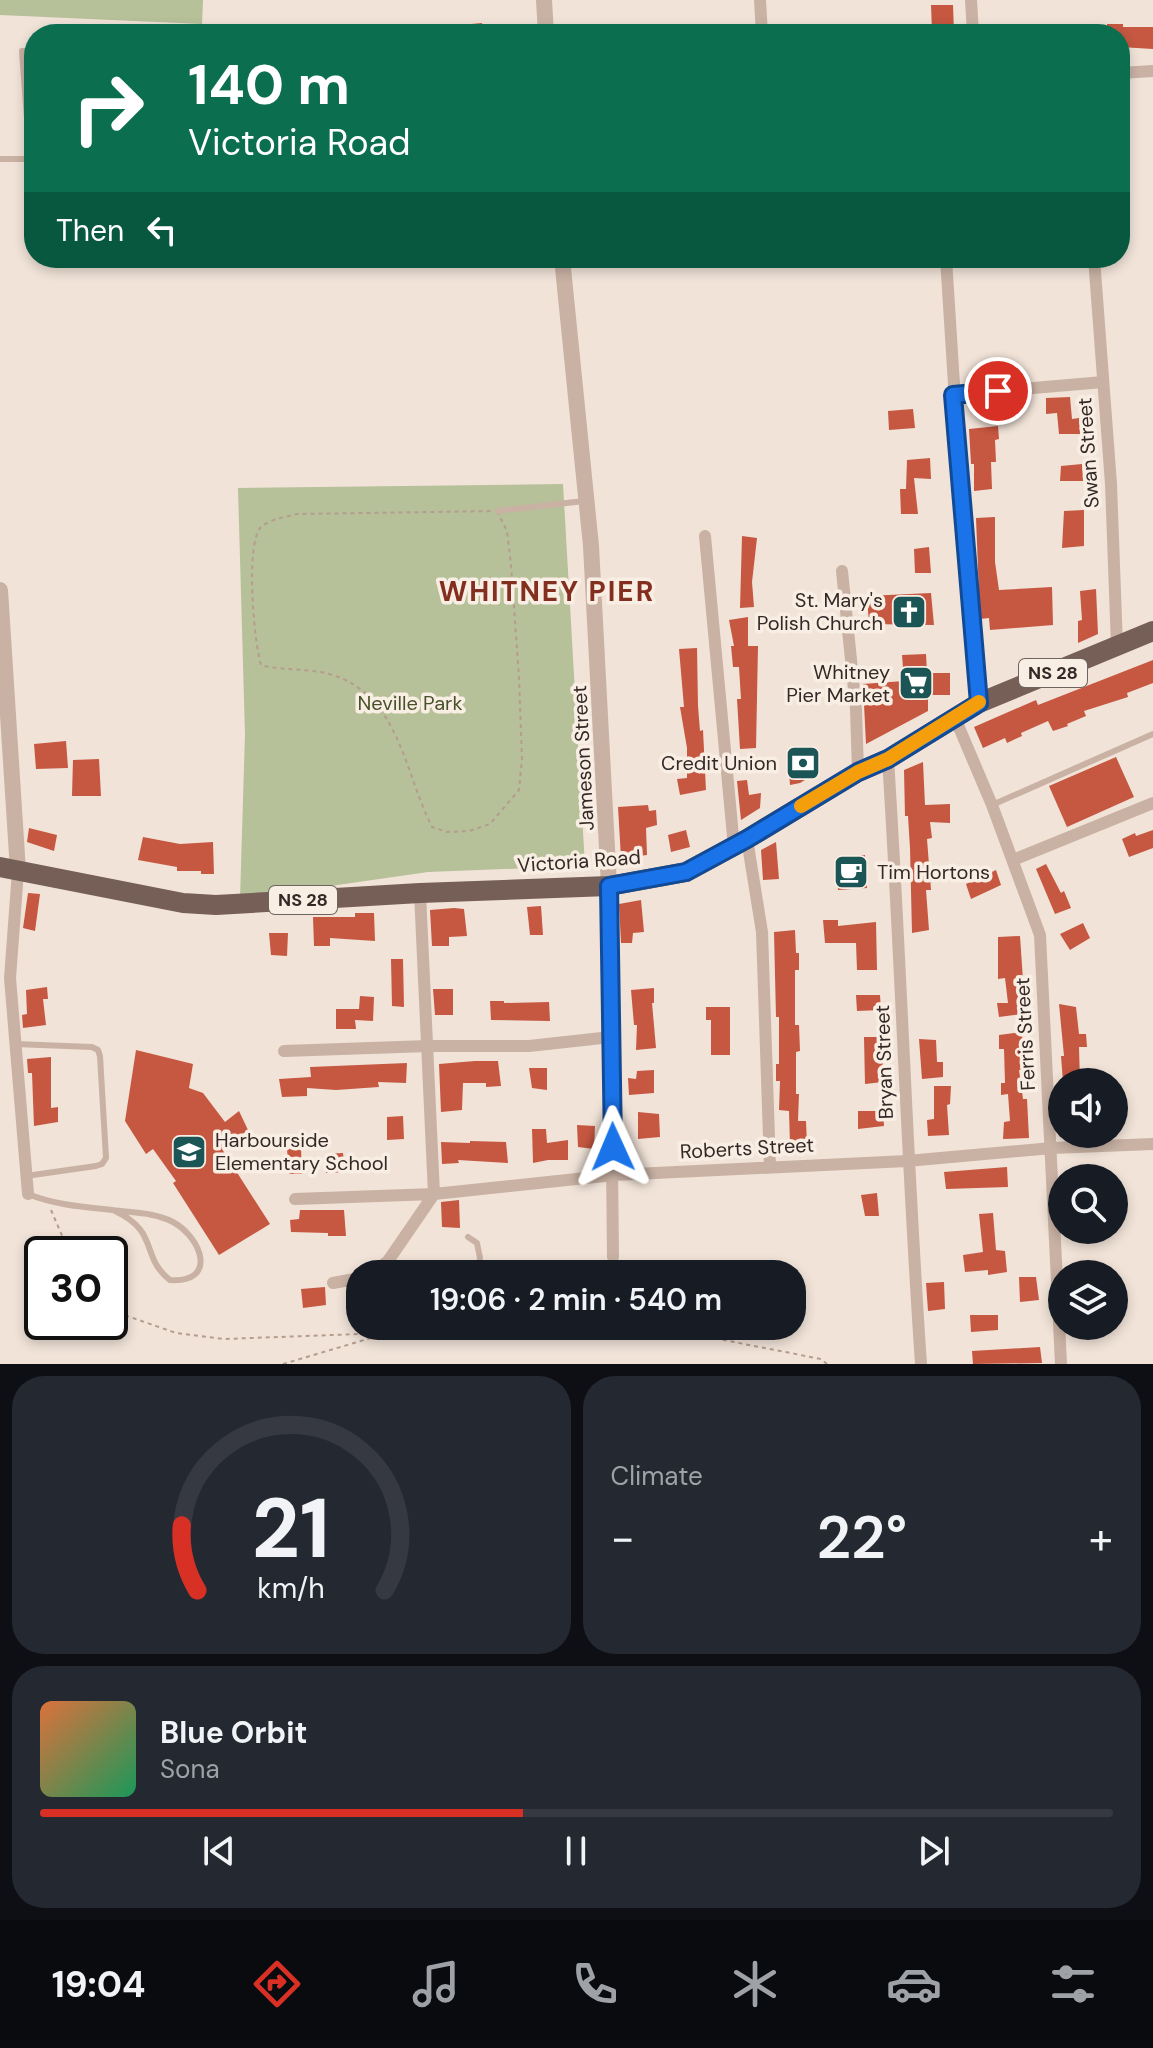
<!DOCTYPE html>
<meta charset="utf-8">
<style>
body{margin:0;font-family:"DM Sans",sans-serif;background:#242831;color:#f1f3f6;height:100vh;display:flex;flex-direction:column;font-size:30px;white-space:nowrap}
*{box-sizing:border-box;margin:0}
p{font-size:26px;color:#9ea1a6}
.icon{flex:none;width:44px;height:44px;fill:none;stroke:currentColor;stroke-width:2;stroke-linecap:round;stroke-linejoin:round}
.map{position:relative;height:1364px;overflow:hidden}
.sheet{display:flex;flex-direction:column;gap:12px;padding:12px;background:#0d0f14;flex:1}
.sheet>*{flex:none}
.guide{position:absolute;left:24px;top:24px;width:1106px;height:244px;border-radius:32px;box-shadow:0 4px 12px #0003;background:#0b6e4f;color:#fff;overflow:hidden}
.buttons{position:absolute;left:1048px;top:1068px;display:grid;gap:16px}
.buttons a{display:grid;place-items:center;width:80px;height:80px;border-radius:50%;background:#171b24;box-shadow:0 4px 12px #0003;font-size:40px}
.speed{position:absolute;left:24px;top:1236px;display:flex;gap:16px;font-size:40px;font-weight:700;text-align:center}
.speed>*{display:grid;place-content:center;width:104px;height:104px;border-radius:50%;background:#171b24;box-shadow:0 4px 12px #0003;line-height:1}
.speed .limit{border:4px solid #111;border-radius:12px;background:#fff;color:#111}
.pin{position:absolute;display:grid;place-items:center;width:68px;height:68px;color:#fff;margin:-34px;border:4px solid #fff;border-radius:50%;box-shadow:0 2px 8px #0007}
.me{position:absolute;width:88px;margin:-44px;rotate:359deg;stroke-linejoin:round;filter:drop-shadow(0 0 6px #0008)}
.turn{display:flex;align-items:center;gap:28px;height:168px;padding:0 32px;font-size:36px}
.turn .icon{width:104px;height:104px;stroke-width:2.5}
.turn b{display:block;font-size:56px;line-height:68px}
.then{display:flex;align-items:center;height:76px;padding:0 32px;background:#0003;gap:16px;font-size:30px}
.big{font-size:60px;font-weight:600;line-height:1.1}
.sheet .widget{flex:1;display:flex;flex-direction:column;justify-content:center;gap:12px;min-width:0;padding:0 28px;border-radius:32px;background:#242831}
.sheet .dial{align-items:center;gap:0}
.dial svg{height:208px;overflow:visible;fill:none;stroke:#363941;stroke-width:7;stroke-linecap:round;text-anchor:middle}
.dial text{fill:#f1f3f6;stroke:none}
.song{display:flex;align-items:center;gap:24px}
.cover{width:96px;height:96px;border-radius:12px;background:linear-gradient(135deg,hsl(20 70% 55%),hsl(150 70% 35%))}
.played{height:8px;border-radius:4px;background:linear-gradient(90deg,#d93025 45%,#363941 45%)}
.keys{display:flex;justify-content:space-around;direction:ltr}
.heat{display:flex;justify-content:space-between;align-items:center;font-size:44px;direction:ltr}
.sheet .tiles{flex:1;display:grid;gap:12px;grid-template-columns:1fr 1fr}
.widget:last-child{grid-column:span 2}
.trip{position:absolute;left:346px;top:1260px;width:460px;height:80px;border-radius:32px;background:#171b24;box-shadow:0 4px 12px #0003;font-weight:600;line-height:80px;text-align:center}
.menu{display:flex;height:128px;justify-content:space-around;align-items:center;background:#090b0e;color:#9ea1a6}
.menu .icon{width:56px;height:56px}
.menu .current{color:#d93025}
.menu b{font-size:36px;color:#f1f3f6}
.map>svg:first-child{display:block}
.green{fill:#b6c099}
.building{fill:#c65741}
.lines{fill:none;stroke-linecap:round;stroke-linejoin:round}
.path{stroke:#b59c8f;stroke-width:2;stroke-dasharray:4 4;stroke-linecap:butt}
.service{stroke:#c9b2a4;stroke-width:6}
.minor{stroke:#c9b2a4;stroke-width:12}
.tertiary{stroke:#c9b2a4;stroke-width:16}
.primary{stroke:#765f57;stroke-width:20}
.route-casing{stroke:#114b97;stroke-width:20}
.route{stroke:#1a73e8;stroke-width:14}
.slow{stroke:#f59e0b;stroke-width:14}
.labels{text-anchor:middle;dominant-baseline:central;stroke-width:7;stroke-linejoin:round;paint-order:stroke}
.shield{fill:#f9eee4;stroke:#6f645f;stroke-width:2}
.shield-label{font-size:18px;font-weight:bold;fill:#342926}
.street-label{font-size:20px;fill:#342926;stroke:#f9eee4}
.poi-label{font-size:20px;fill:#342926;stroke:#f9eee4;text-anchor:end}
.park-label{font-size:20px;fill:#47522a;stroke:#f9eee4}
.district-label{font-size:28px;font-weight:bold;letter-spacing:2px;fill:#832f1f;stroke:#f9eee4}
</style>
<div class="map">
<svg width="1153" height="1364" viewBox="0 0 1153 1364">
<rect width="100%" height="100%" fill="#f1e3d8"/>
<path class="green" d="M0,0H203L202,24L0,15Z
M563,484L585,866L428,872L240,899L245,734L238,488Z"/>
<path class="building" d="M931,5H953L954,33L932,32Z
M482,23L483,34H440L439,27Z
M1107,24H1123V27H1153V49L1120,47V34H1107Z
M1070,397L1072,419L1079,418L1080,434H1059L1057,413L1046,414V398Z
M913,409L915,428L889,430L888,411Z
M998,426L999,439L995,440L996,462H991L992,489L974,491V464H971L969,429Z
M930,458L931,479L914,478L918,514H901L900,489H906L907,460Z
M1082,464L1083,481H1060L1061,466Z
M1084,510V546L1062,548L1064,511Z
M995,517V562L999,590L1052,587L1053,625L990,630L989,618L980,619L976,518Z
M742,536L757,538L752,582L754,607L740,608Z
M929,547L931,573H915L914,549Z
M1096,589L1098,634L1078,643V621L1082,620L1080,591Z
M931,593L934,625L869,624L867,596Z
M748,617V646H758L756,748L740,749L737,699H741L739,667H733L731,646H734L729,620Z
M697,648L698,706L700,731L703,730L706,790L680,795L677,779L687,778V748L680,707H684L679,649Z
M926,654L927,673H950V695H928V711L866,744L863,684L904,681L902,655Z
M1153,660V683L1127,693L1128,697L1084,711L1086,716L1067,724L1068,726L1053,731L1048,721L1021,733L1022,736L1007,743L1005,738L983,748L974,727L1036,700L1038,705Z
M66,741L68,768L36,769L34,744Z
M817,752L818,772L800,783L790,785L788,754Z
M1116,757L1134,797L1067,827L1049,786Z
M99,759L101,796H72L73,760Z
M923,762L925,805L950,804V823L930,822L932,838L927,839L931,890H926L929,930L912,933L910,848L908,816H905L904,770Z
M747,780L749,795L761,793L760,808L741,820L737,781Z
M648,805L649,811L656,810L657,825L646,828L647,855L621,858L618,807Z
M29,828L57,835L54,851L27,842Z
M686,830L690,847L671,852L668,835Z
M1153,830V848L1129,857L1122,839L1135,833L1136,836Z
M143,837L180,844L213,842L214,874H201V871H177V867L138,860Z
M776,842L779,879L763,880L761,850Z
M865,855L867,888L838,890L836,857Z
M1046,864L1061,893L1064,891L1071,908L1055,914L1036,869Z
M996,870L1001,885L971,899L966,884Z
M28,893L40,894L35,931L23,928Z
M641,900L644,932L633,933L632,943H621L619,904Z
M541,906L543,935H530L527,907Z
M454,908L464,909L467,936L449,937V946H432L430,910Z
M355,913H374L375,941L330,938V946H314L313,917H355Z
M823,920H838V926L876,922L877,970H857L856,943H825Z
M1083,923L1090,938L1070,950L1060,934Z
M795,930L796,953H799V970H795V1025H799L800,1051L796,1052V1094H799L798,1121H806L807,1145H790L789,1111L779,1110L780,1081H776V1064H779V1017H776L774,932Z
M269,933H288L287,956L271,955Z
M1020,936L1024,995L1020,996L1021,1014L999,1017L997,1003H1008L1005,978L998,979V937Z
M391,959H403L404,1007L392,1006Z
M47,987L48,999H43L46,1025L23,1028L22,1015L27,1014L26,990Z
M654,988V1003H652L656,1048L636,1050L637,1025H634L631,990Z
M433,989H453V1015H435Z
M856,995H880L881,1010L857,1011Z
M360,996L374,997L373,1021L355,1020L356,1029H336V1009H359Z
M490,1001H504V1003L549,1002L550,1021L491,1020Z
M1059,1004L1076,1007L1079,1034H1086L1087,1047H1079L1080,1082H1063L1061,1056H1064Z
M706,1007H730V1055H711V1020H706Z
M1022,1032L1023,1054H1028V1069L1019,1070L1023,1099H1027L1029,1138L1003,1139L1004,1122L1010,1121L1008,1094L1001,1095V1083H1005L1004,1049H999V1035Z
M864,1037H882L883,1082L865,1084Z
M919,1039L936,1040L937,1062H943V1077L922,1079Z
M136,1050L193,1064L189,1088L203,1093L225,1122L239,1111L248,1130L222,1149L270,1224L219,1255L173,1183L176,1181L153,1149L146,1154L125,1121Z
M51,1057V1108L58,1107V1122L34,1126L32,1073H28L27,1059Z
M475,1061H498L501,1086L486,1087V1083H463L462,1110L441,1112L439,1064Z
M407,1063L406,1083L378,1082L379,1087L336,1090L307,1088V1096L282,1097L279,1079L311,1077L310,1067Z
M529,1068H547V1090L532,1088Z
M654,1070V1093L629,1095L628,1078L636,1079L637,1071Z
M934,1086H951L950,1104L947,1105L949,1135L928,1136L927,1120L934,1119Z
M858,1111H883L884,1126L858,1129Z
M638,1112L659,1114L660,1137L638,1139Z
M403,1116L404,1139L387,1140V1117Z
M577,1125L595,1126L594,1149L578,1147Z
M532,1129H546L547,1143L568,1140V1160H548L533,1163Z
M470,1141L506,1142L508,1163L458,1160L459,1163L442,1164L441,1142L470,1143Z
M301,1148L302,1174H289L287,1149Z
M343,1153L345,1172L326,1173L327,1154Z
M1007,1167L1008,1187L946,1189L944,1172Z
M877,1193L879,1216H865L861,1195Z
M459,1200L460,1228L442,1227L441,1202Z
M300,1210H344L346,1236H328V1233L291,1232L290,1220L299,1219Z
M993,1213L996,1250L1005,1251L1007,1272L988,1275V1270L965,1272L963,1255L983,1252L979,1214Z
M1019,1277H1036L1039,1300L1020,1302Z
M944,1282L945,1309L928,1311L926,1283Z
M325,1287L326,1305L303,1308L301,1289Z
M970,1315H998V1330L971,1332Z
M1040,1347L1042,1363L973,1364L972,1351Z"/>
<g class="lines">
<path class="path" d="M497,511L507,531L511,565L519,678L522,759L519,790L490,824L469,831L447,832L432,827C404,772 399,693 329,674C307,668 283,671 261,665C254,642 245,544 261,527C270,519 286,517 297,514Z
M51,1210L70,1254
M110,1310L176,1333L224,1339L387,1333
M652,1326L821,1359L827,1364
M359,1333L368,1326
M387,1333L471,1326
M283,1364L381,1335"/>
<path class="service" d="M0,159H34
M30,159L22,51H34
M497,511L584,501
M992,805L1153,734
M15,1044L92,1047L98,1050L100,1056L106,1158L102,1164L96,1166L26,1176
M28,1194C55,1205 84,1207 112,1210C132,1213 154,1212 173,1222C202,1238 218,1283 170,1280C140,1257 160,1232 115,1211
M468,1237L477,1243L480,1258L478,1274
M388,1261L398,1274"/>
<path class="minor" d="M760,0L762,34
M971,0L973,34
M1120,73L1153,71
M946,258L964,542L979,703
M1094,258L1111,484L1117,646
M953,395L1103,382
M705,536L734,847
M842,571L856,709L858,772
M955,718L992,805L1040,935L1061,1364
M888,759C901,961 907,1163 921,1364
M747,839L762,932L770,1167
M1013,860L1153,803
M18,871L10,978L28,1194
M609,886L613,1257
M420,893L434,1194
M284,1051L428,1046H529L611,1037
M295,1199L434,1194L614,1175L907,1161L1052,1148L1153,1144
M371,1274L388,1261L434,1194
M333,1283L360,1278"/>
<path class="tertiary" d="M544,0L546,34
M562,258L591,546L609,886
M0,590L18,871"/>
<path class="primary" d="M0,867L183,903L216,905L420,893L609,886L686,872L747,839L858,772L888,759L979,703L1153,631"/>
</g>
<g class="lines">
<g class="route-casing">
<path id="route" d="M613,1147L609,886L686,872L747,839L858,772L888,759L979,703L953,395L998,391"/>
</g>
<use href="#route" class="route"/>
<path class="slow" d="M801,806L858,772L888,759L979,702"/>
</g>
<defs>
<g id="church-square" transform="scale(1.8)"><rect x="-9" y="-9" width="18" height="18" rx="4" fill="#1c5555" stroke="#f9eee4"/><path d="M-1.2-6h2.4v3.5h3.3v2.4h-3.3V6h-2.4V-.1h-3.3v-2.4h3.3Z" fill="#fff"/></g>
<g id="supermarket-square" transform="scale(1.8)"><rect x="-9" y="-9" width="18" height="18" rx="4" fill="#1c5555" stroke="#f9eee4"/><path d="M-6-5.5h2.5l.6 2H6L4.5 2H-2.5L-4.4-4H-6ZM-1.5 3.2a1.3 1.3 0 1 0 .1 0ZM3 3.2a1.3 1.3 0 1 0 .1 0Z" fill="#fff"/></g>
<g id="bank-square" transform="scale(1.8)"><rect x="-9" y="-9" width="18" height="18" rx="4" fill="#1c5555" stroke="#f9eee4"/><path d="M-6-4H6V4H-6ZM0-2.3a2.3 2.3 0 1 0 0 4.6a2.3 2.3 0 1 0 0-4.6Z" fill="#fff"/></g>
<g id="cafe-square" transform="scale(1.8)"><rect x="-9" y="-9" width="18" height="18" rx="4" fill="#1c5555" stroke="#f9eee4"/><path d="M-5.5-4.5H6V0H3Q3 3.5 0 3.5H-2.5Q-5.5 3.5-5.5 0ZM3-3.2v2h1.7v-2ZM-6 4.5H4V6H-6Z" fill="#fff"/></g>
<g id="school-square" transform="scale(1.8)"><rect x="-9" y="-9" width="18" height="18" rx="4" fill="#1c5555" stroke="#f9eee4"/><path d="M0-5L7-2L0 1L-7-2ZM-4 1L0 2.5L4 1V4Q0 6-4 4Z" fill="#fff"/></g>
</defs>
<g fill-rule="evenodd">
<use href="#church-square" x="909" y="612"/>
<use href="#supermarket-square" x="916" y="683"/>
<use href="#bank-square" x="803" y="763"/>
<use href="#cafe-square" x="851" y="872"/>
<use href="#school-square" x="189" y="1152"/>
</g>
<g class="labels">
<g class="shield">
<rect x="1019" y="659" width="68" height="28" rx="6"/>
<rect x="269" y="886" width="68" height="28" rx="6"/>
</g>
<g class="shield-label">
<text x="1053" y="673">NS 28</text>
<text x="303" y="900">NS 28</text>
</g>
<g class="street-label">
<text transform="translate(1088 453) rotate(-94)">Swan Street</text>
<text transform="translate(583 758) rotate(-93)">Jameson Street</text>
<text transform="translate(579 861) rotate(-4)">Victoria Road</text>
<text transform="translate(1025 1034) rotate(-93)">Ferris Street</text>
<text transform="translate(884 1062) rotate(-92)">Bryan Street</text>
<text transform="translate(747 1148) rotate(-3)">Roberts Street</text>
</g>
<g class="poi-label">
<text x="883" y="600">St. Mary's<tspan x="883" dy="23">Polish Church</tspan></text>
<text x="890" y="672">Whitney<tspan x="890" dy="23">Pier Market</tspan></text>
<text x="777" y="763">Credit Union</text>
<text x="877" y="872" text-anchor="start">Tim Hortons</text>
<text x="215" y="1140" text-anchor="start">Harbourside<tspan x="215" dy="23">Elementary School</tspan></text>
</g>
<g class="park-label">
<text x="410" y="703">Neville Park</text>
</g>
<g class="district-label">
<text x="547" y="591">WHITNEY PIER</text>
</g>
</g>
</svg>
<div class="buttons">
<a><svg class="icon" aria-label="sound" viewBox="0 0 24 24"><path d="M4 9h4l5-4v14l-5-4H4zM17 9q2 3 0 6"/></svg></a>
<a><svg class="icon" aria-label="search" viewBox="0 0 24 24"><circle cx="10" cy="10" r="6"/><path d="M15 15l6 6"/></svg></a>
<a><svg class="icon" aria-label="layers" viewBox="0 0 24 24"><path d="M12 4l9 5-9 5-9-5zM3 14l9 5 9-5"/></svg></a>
</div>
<div class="speed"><div class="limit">30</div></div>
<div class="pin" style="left:998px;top:391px;background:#d93025"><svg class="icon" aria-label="arrive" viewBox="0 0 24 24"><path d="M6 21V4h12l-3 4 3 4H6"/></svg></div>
<svg class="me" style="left:613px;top:1147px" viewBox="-20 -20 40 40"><path d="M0-17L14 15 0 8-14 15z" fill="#1a73e8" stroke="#fff" stroke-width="4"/></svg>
<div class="trip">19:06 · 2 min · 540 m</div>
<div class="guide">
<div class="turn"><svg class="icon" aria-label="right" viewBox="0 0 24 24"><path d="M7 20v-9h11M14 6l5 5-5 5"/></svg><div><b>140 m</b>Victoria Road</div></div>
<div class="then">Then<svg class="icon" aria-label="left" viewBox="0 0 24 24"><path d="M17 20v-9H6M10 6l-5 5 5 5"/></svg></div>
</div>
</div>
<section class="sheet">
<div class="tiles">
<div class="widget dial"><svg viewBox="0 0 100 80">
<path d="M14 69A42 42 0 1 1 86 69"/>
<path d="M14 69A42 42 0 0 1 8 44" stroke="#d93025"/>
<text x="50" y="56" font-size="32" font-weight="700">21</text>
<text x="50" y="72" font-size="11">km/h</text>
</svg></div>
<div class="widget"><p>Climate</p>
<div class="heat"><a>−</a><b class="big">22°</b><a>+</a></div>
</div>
<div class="widget">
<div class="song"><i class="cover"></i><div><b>Blue Orbit</b><p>Sona</p></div></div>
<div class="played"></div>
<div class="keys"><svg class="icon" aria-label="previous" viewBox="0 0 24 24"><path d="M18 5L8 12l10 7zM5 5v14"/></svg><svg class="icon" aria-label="pause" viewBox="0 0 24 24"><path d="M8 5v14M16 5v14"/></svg><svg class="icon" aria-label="next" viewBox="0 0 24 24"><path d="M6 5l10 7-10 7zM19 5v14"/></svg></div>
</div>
</div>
</section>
<nav class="menu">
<b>19:04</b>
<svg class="icon current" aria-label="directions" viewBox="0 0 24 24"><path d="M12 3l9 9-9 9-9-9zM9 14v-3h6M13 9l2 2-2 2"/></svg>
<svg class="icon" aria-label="music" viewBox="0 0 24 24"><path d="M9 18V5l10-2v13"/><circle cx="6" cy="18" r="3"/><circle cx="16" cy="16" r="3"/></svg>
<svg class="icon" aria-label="phone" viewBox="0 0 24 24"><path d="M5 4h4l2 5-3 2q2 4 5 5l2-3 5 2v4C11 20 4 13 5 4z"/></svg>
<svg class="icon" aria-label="climate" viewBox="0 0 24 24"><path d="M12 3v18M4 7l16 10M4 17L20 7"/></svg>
<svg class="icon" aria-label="car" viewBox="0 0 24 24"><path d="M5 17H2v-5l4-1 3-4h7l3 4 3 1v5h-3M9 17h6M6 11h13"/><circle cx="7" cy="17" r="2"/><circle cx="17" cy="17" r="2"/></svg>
<svg class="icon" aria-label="filters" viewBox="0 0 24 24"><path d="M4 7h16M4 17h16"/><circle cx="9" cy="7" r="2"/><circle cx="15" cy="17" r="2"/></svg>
</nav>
